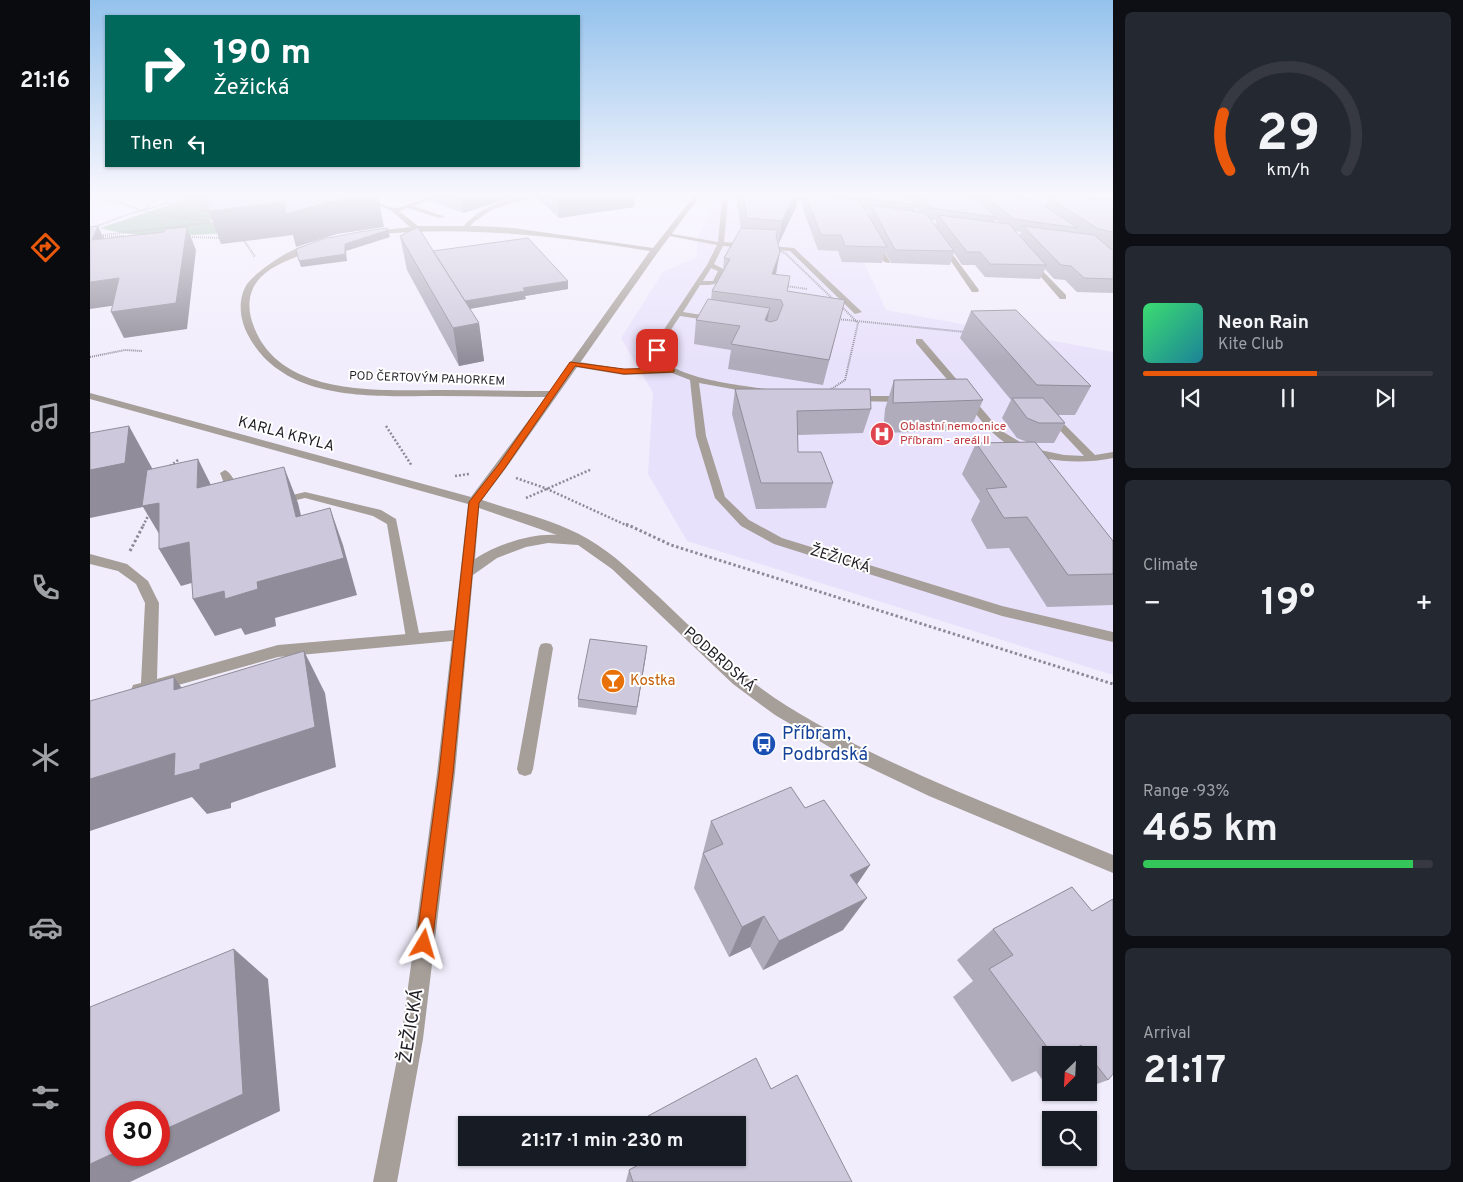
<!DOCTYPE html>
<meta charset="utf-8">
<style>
body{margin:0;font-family:Overpass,sans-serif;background:#242831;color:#f1f3f6;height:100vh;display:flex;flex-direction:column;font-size:19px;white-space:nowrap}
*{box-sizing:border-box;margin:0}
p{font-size:16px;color:#9ea1a6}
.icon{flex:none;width:28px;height:28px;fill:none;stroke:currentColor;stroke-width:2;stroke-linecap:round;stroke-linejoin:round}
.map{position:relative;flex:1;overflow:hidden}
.sheet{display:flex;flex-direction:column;gap:12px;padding:12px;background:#0d0f14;width:350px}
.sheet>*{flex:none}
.hud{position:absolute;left:15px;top:15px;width:475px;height:152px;border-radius:0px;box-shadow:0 1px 4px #0004;background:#00695c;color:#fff;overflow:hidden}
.needle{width:32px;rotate:204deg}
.buttons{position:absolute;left:952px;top:1046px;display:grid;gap:10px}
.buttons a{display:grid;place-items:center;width:55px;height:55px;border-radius:0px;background:#171b24;box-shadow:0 1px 4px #0004;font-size:25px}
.speed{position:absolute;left:15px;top:1101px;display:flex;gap:10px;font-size:25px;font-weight:700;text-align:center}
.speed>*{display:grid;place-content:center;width:65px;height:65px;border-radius:50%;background:#171b24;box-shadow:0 1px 4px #0004;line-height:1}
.speed .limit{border:8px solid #d22;background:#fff;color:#111}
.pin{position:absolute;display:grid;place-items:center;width:42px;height:42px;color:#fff;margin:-21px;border-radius:10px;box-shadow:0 2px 8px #0006}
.me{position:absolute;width:55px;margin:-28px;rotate:7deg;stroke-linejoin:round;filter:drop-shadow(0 0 4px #0008)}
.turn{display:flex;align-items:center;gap:18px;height:105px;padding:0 25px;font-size:22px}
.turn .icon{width:65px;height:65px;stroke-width:2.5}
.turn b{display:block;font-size:35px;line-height:42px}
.then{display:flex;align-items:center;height:48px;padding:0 25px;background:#0003;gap:10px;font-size:19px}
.big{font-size:38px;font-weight:700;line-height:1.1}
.sheet .card{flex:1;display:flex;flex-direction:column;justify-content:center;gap:8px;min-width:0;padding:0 18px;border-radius:8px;background:#242831}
.sheet .dial{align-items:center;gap:0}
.dial svg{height:130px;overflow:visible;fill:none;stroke:#363941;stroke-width:7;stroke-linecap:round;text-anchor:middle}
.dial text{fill:#f1f3f6;stroke:none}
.song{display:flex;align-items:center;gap:15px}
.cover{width:60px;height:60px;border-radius:8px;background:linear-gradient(135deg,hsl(140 70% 55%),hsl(190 70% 35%))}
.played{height:5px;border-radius:2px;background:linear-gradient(90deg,#ea580c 60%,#363941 60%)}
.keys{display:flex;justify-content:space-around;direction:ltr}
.heat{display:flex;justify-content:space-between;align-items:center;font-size:28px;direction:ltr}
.charge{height:8px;border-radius:4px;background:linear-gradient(90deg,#34c759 93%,#363941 0)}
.trip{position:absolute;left:368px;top:1116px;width:288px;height:50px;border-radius:0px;background:#171b24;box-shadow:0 1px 4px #0004;font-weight:700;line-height:50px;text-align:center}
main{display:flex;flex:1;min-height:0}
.dock{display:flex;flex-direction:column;width:90px;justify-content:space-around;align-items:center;background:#090b0e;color:#9ea1a6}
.dock .icon{width:35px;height:35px}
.dock .on{color:#ea580c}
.dock b{font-size:22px;color:#f1f3f6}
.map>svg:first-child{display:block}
.built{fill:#e8e1fb}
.forest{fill:#97b89f}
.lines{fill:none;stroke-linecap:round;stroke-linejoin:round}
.path-far2{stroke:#8d8a96;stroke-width:2;stroke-dasharray:1 1;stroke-linecap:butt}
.path-far1{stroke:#8d8a96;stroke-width:2.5;stroke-dasharray:2 2;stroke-linecap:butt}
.path{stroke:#8d8a96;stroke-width:3;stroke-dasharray:2.5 2.5;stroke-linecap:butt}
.service{fill:#a69e99;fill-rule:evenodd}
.minor{fill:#a69e99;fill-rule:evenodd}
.path-bridge-far1{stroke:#8d8a96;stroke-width:2;stroke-dasharray:1 1;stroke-linecap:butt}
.path-bridge{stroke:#8d8a96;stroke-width:2.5;stroke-dasharray:2 2;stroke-linecap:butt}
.wall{fill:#b0acbc;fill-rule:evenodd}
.shaded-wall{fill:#908c99}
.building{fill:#cdc8db;stroke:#908c99}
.route{fill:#ea580c;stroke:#983908}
.labels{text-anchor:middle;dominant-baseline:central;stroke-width:4;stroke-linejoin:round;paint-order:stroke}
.far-street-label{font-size:12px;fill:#1f1d24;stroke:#fff}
.far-health-label{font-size:12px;fill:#be3a42;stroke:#fff;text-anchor:start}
.street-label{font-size:15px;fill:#1f1d24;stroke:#fff}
.food-label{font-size:15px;fill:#c56008;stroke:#fff;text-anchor:start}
.near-transit-label{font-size:18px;fill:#164399;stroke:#fff;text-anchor:start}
.near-street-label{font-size:18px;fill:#1f1d24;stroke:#fff}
</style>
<main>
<nav class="dock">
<b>21:16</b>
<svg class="icon on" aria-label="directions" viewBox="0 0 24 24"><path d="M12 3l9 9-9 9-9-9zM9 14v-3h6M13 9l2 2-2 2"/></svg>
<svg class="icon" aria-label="music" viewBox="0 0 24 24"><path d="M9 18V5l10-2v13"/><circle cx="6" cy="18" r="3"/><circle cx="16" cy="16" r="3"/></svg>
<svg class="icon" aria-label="phone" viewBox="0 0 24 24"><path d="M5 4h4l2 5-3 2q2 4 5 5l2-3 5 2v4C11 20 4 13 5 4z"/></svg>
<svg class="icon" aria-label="climate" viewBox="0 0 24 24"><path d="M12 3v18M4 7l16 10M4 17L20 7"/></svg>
<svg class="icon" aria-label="car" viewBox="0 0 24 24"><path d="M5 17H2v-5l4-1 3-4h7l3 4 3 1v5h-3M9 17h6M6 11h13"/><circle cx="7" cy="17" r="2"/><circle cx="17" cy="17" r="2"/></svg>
<svg class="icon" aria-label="filters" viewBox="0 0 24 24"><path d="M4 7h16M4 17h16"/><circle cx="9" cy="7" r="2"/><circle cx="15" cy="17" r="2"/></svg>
</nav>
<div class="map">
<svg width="1023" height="1182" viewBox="0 0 1023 1182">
<rect width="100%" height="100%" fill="#f1edfc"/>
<path class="built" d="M625,196L751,213L796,310L1023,352V675L597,541L558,474L563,393L531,338L573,272L607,257V240Z"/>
<path class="forest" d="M106,196H209L118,221L142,233C98,235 52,240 10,228Z"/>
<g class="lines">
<path class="path-far2" d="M64,196L63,201L53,210L67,215L121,221
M113,196L112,206L121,213
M0,198L29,202L50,210
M92,218L116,210
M0,229L36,215L102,196
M13,235L126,222
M11,237L34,236
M98,237L132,238
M153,239L165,257
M696,286L717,289
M0,357L35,350L52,351"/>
<path class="path-far1" d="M296,426L322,466
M80,466L88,460
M365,476L379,474
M426,478L455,488L538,526
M436,498L502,469
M53,526L60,512"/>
<path class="path" d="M536,524L581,545L1023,684
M40,551L54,524"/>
<path class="service" d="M436,196H452L420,203L401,210L384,222L377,229L372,228C388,208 411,201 436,196Z
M942,196H959L978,200L975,202Z
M635,198L638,200L634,242L704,248L772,312L765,314L700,251L633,246L624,264L635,270C627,285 628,285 610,285L593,312L624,317L628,319L624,321L590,316C583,327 572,341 573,355C577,378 656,386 676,389L681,392L676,395L609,383L616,436L635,497L659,520L692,538L912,606L1023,632V642L912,616L684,544L651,526L625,498L606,436L600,380L582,373L534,375L480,366V362L483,361L534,369H574L567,361L565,355L569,337L617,265L627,245L574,235L577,233L628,242L632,200ZM621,268L628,271L623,281H613Z
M317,204L353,216L354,217L349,218L315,207Z
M784,241L789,242L800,262L799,263L794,262Z
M851,244H855L889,290L888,292H882L850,245Z
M939,261H943L976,295V299H970L939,263Z
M826,339H832L910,430L930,442L950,450L974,455L994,456L964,424V420H970L1005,455L1023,452V458C985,466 933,462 903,433C894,425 886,414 878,404C861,384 843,363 826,343Z
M765,396H815L820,399L815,402L762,401L760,399Z
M135,470C143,473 147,488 152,495L151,497H143L136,488L130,473Z
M215,492L291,510L306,519L330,638L328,642H318L316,638L297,524L283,516L215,498L190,504L185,501L186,499Z
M456,643L461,644L463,648L443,769L441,774L435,776L429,774L427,769L449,648L451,644Z"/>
<path class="minor" d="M266,196C281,196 293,207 304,208C316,208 335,196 351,196L309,211L328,226H388L423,228L563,248L604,196H610L568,252L416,468L392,500C427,512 465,520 498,539C524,554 546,576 568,596C609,635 649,676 697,706C799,769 913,809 1023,855V873L839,796L753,755L685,715L643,684L522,569L488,545L458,543L436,547L407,558L383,575L365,773L333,1039L307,1182H283L311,1039L347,773L362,641L188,657L49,696L43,695L41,690L43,685L51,683L55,603L46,584L28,571L0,564V554L37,564L58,581L69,603L67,679L188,645L364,630L378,504L0,399V393L381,497L456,397C420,397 385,396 350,396C284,396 194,403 158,335C150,320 147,300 157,284C165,272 214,237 227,246C211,258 188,260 171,277C157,291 157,310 164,327C191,398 292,390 353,390C389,390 425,391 460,391L560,251C467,236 375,225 280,235L277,233L278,232L320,227L302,211ZM389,508L467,535C441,533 406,545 385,559Z"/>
<path class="path-bridge-far1" d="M686,249L695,253L745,301
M747,319L875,332
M740,390L755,380L768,323L750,305"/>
<path class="path-bridge" d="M739,391L742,389"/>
</g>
<path class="wall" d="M328,196H427L373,213L341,201V196L332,198Z
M449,196H545L544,207L469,218L449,199Z
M648,196H927L932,199L954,206L958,197L1002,199L1023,198V293L987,292L975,280L964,279L955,269L950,279L895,277L885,265H872L864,253L860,265L801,263L795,252L792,263L752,262L748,251L728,250L712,207L713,201L709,200L708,198L706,207L688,244L686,274L697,291L755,300L733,385L638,369L641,350L604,344L606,320L621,299L622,291L633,271L634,258L651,228L647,205ZM826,208L831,213L825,212ZM775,210H779L778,215ZM840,220H846L845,225ZM906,220L911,223L905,222ZM925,231L931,232L929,236Z
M310,236L343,251L478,281V289L435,296L436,299L380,309L389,323L394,361L369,366L317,270Z
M881,311L1001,386L985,415H968L975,423L964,443H946L1023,541V605L957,607L919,548L897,549L881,520L890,501L872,474L886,443L937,442L927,438L912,418L921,400L870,338Z
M804,380L893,400L880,430L793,433L795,409Z
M645,389L781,409L773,433L708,435V452L743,483L736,508L666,509L642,414Z
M556,655L546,715L488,707V699Z
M715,808L780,865L767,884L753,930L673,970L660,947L639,957L604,888L621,821Z
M982,887L1002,911L1023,899V1074L1018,1080L999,1087V1055H961V1092L946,1071L922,1082L863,997L883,981L867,960L903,929Z
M681,1089L762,1182H536V1181L539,1170L646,1125H555L558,1116Z
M961,1092H984L966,1099Z"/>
<path class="shaded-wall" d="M288,196L294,227L247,234L206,247L203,235L131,244L119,211V201Z
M332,196H341L332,198Z
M371,196H427L373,213Z
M482,196H545L544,207L469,218L468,198Z
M704,196H708L706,207L688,245L692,221Z
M8,226L19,249L2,240Z
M97,227L106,250L97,329L34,338L21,312Z
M298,230L300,237L256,251L257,261L211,267L209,261L255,244Z
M690,252L686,274H682Z
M29,278L42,303L0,309V282Z
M478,281V289L435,296L436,299L367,311L366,303L433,288Z
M680,308L675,332V320Z
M389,323L394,361L369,366L363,328Z
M39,426L62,468L61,504L69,503L74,542L53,507L0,518V470Z
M108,459L126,495L107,488Z
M194,467L208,503L220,553L206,517Z
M240,508L253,545L267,595L185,618L186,626L155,635L151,628L125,636L103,599L167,582Z
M99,542L119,578L91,586L69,549Z
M557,646L556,655L546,715L547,707Z
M214,651L235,693L246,767L141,803V808L117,814L102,797L0,831V779L85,753L110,764Z
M84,677L114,719L84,690Z
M780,865L757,899L760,875Z
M777,898L753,930L673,970L689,941Z
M674,916L660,947L639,957L652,927Z
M144,949L178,979L190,1111L40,1182H0V1164L26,1152V1155H69V1132Z"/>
<path class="building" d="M116,196H278L239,202L196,214L194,202L119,211Z
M466,196H482L468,198Z
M653,196H704L692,221L657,218Z
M716,196H735L770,201L797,247L755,246L751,235H731Z
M760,196H816L827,205L760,197Z
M828,196H881L907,217L841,208Z
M893,196H927L932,199H944L988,228L924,219Z
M972,196H996L1002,199L1023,198V232L1008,229L958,197Z
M781,205L836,213L864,251L805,250Z
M848,215L919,224L956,265L900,264L890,252H877Z
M8,226L2,240L74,232L75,229L97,227L86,303L21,312L29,278L0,282V227Z
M933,226L1004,235L1023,251V279L994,278L981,266L971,265Z
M328,227L389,323L363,328L310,236Z
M297,228L298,230L255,244V254L209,261L206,249L233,239L269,232Z
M651,228L688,230L686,235L690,252L682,274L700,276L697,291L755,300L739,360L641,344L650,326L606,320L618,299L680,308L675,320L680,322L687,320L693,305L691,300L622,291L640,259L634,258Z
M438,238L478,281L433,288L435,291L375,301L343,251Z
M926,310L1001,386L947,385L881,311Z
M877,379L893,400L803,403L804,380Z
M645,389H780L781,409L707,411L708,452H731L743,483H671Z
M922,398H953L975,423H949L937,418Z
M39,426L35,463L0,470V433Z
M945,442L1023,541V574L978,575L937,517L914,518L896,489L917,487L886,443Z
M108,459L107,488L194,467L206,517L240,508L254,558L167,582L168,589L135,599L134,591L103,599L99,542L69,549V503L52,506L57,470Z
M500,639L557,646L547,707L488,699Z
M214,651L225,727L110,764V769L84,776L85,753L0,779V701L84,677V690Z
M701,787L715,808L734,800L780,865L760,875L777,898L689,941L674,916L652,927L613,853L633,844L621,821Z
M982,887L1002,911L1023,899V1074L1018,1080L991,1045L977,1055H963L899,969L923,955L903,929Z
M144,949L153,1094L69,1132V1112H26V1152L0,1164V1007Z
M666,1058L681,1089L707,1075L762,1182H543L539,1170L561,1158H646V1125H561L558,1116Z"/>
<linearGradient id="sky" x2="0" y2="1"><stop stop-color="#94c2ec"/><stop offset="0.54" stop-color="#f9f7fe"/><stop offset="1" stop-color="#f9f7fe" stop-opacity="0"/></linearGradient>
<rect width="1023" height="362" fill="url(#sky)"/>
<path class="route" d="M567,347L571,350L573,359L584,369V372L534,374L485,366L415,468L389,503L363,773L342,944L340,950L334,952L328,950L326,944L349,773L379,502L409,464L480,362L534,369L574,368L566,359L563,350Z"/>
<defs>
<g id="hospital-disc" transform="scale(1.25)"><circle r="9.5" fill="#e0444e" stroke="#fff"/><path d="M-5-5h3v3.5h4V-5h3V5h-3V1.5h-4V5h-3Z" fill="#fff"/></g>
<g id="bar-disc" transform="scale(1.25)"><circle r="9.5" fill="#e8710a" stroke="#fff"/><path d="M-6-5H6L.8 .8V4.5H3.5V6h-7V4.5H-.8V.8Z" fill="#fff"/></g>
<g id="bus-disc" transform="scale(1.25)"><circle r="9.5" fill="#1a4fb4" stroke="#fff"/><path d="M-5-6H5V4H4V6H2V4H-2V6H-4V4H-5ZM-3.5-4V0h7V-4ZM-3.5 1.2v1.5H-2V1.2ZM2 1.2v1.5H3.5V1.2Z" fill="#fff"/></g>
</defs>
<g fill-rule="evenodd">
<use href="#hospital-disc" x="792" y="434"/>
<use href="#bar-disc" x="523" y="681"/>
<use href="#bus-disc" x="674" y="744"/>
</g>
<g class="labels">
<g class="far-street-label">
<text transform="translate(337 379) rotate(2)">POD ČERTOVÝM PAHORKEM</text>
</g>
<g class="far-health-label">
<text x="810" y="427">Oblastní nemocnice<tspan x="810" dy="14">Příbram - areál II</tspan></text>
</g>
<g class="street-label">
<text transform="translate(196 435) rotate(15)">KARLA KRYLA</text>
<text transform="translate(750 560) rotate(17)">ŽEŽICKÁ</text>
<text transform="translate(629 660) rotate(41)">PODBRDSKÁ</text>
</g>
<g class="food-label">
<text x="540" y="681">Kostka</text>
</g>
<g class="near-transit-label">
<text x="692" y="734">Příbram,<tspan x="692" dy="21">Podbrdská</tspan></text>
</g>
<g class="near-street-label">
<text transform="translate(322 1026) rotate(-81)">ŽEŽICKÁ</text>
</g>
</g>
</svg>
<div class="buttons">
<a><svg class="needle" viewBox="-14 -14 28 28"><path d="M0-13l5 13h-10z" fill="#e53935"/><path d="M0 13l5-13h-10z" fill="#9ea1a6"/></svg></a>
<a><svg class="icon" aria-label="search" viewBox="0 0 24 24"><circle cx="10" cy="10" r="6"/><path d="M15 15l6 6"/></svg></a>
</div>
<div class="speed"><div class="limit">30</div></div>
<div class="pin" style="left:567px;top:350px;background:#d93025"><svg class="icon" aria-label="arrive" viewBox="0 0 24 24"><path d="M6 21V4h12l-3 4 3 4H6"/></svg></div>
<svg class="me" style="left:334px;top:944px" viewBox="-20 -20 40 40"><path d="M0-17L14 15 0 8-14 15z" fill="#ea580c" stroke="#fff" stroke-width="4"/></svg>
<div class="trip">21:17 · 1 min · 230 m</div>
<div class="hud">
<div class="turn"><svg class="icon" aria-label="right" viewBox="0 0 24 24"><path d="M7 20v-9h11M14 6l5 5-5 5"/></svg><div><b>190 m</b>Žežická</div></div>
<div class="then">Then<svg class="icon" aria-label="left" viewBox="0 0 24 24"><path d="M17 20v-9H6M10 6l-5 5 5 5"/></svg></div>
</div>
</div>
<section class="sheet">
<div class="card dial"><svg viewBox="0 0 100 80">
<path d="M14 69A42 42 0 1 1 86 69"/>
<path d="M14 69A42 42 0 0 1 10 34" stroke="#ea580c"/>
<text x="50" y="56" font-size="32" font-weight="700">29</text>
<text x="50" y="72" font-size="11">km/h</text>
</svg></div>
<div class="card">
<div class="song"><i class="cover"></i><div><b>Neon Rain</b><p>Kite Club</p></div></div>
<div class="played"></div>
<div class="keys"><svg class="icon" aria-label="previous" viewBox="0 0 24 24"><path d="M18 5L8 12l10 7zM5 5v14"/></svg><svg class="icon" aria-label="pause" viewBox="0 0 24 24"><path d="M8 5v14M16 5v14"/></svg><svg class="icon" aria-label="next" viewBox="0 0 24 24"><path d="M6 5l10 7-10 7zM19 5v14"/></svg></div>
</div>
<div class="card"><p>Climate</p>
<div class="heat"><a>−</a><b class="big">19°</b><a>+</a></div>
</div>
<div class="card"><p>Range · 93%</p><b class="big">465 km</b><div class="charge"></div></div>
<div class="card"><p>Arrival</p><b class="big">21:17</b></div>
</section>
</main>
